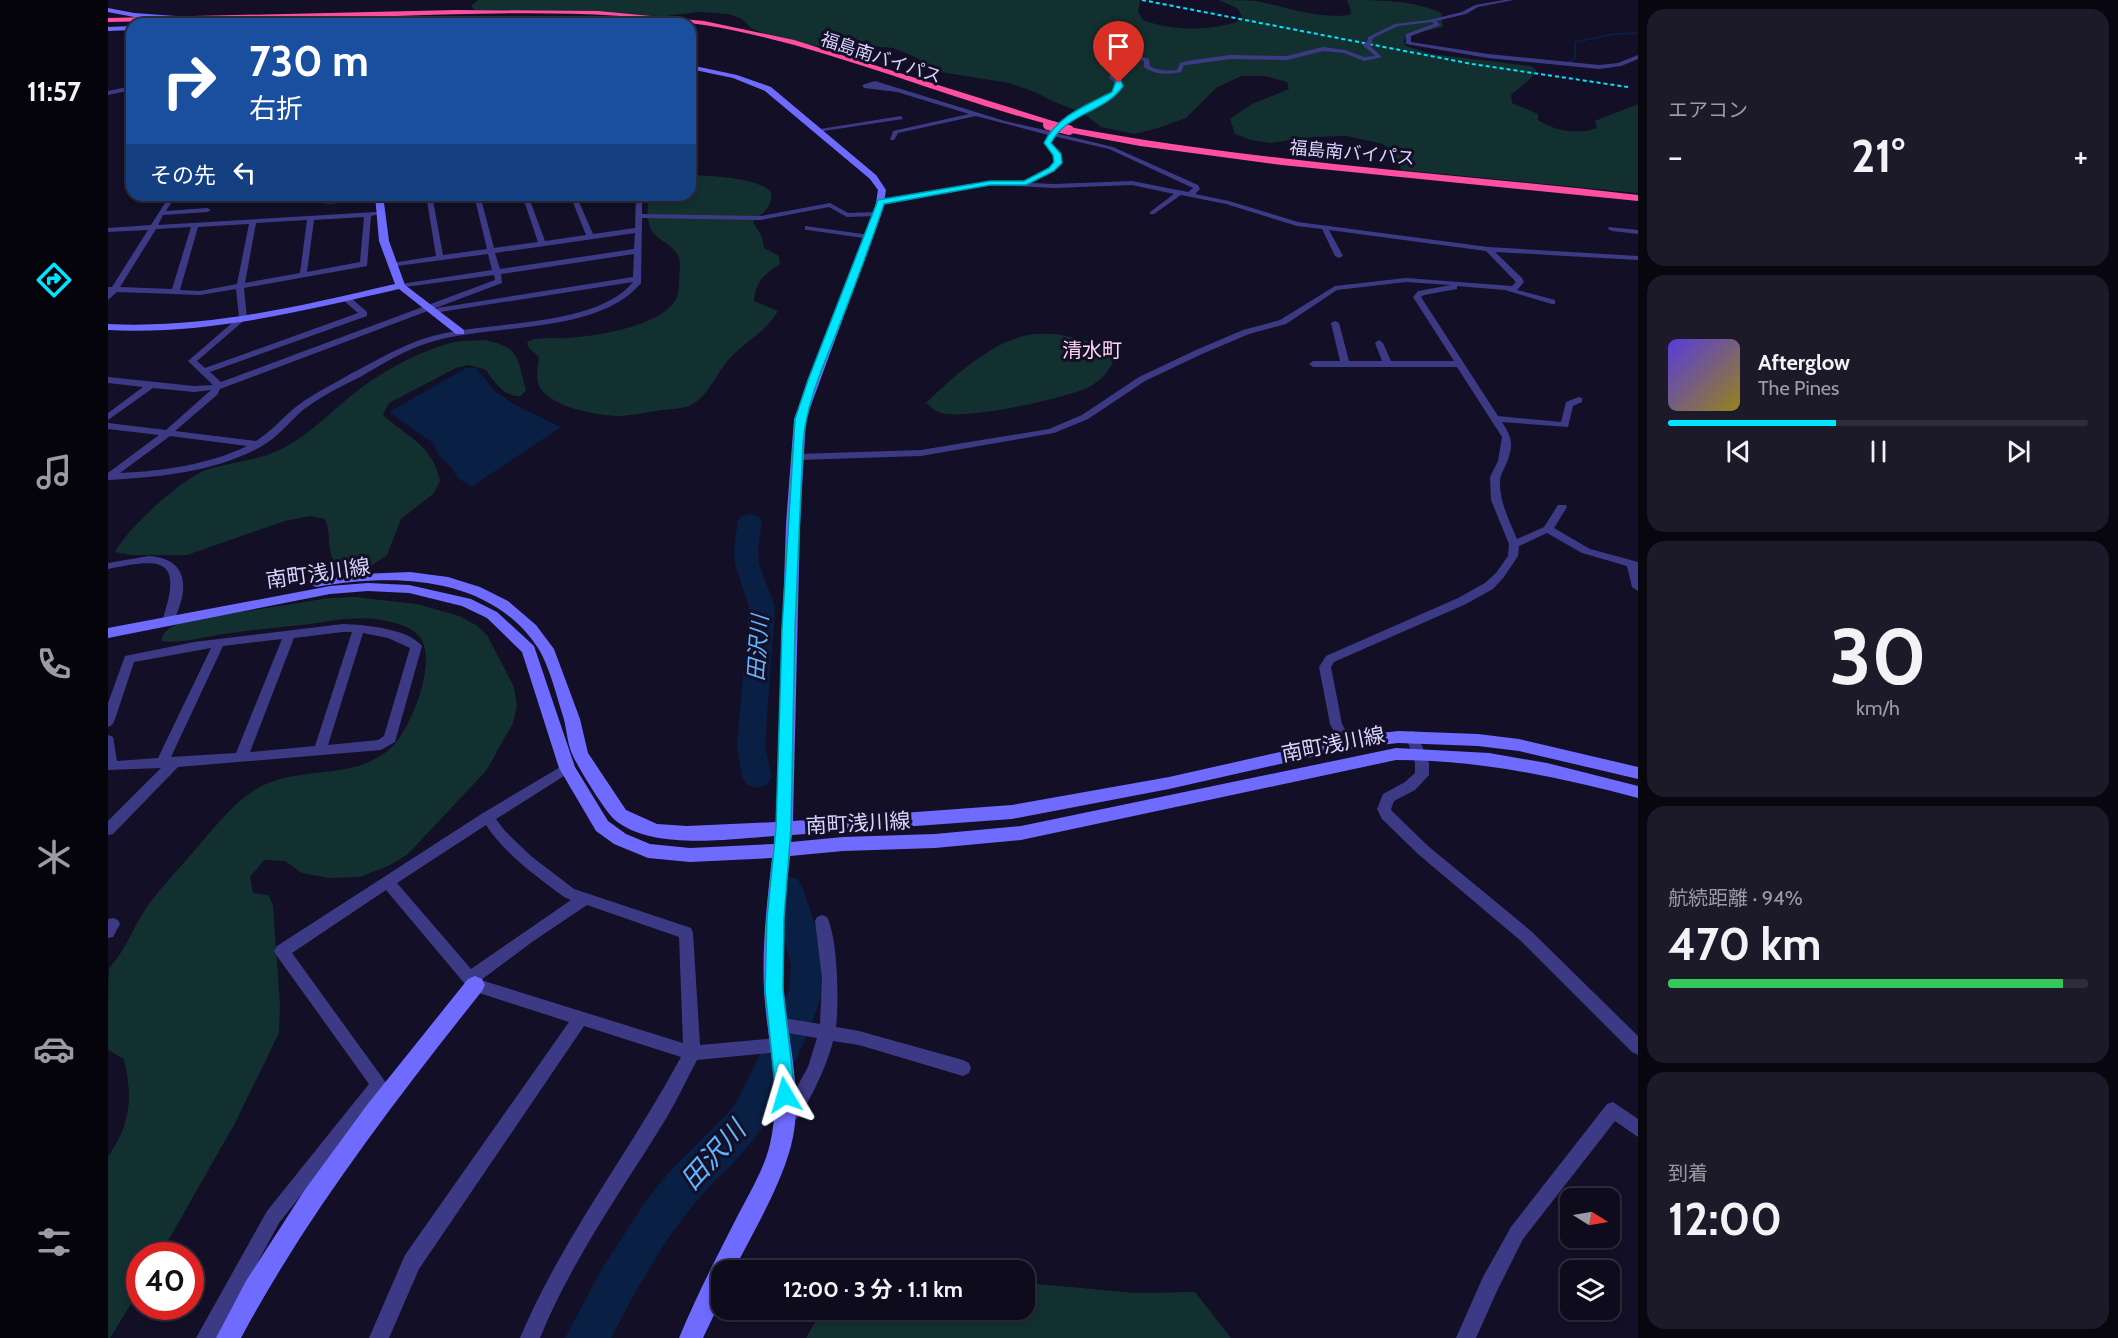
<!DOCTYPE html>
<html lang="ja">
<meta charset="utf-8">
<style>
body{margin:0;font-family:Cabin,"Noto Sans JP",sans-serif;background:#1c1929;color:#f1f3f6;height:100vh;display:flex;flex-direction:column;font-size:22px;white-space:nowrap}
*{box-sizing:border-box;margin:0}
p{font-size:20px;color:#9b9ba3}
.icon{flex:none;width:33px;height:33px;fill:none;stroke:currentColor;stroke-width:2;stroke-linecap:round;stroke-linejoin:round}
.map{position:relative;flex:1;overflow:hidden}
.drawer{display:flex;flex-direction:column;gap:9px;padding:9px;background:#08060f;width:480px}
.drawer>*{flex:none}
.guide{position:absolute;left:18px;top:18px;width:570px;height:183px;border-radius:18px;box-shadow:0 3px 9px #0003,0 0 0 2px #2e2b3b;background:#1a4fa0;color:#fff;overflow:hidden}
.needle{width:39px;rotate:101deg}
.fabs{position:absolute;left:1452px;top:1188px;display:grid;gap:12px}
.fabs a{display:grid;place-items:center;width:60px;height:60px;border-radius:12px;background:#0e0b1c;box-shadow:0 3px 9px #0003,0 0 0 2px #2e2b3b;font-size:30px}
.speed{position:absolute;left:18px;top:1242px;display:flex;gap:12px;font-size:30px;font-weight:700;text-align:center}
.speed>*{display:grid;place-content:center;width:78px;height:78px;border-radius:50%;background:#0e0b1c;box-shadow:0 3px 9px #0003,0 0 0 2px #2e2b3b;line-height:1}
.speed .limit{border:9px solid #d22;background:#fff;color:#111}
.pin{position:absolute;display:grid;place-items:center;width:51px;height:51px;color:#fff;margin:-62px -26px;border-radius:50% 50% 50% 0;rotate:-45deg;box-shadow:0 0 6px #0007}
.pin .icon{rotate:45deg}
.me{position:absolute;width:66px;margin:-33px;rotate:353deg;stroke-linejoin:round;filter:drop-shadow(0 0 4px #0008)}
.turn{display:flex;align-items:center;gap:21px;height:126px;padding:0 24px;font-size:27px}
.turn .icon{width:78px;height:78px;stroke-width:2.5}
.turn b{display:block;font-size:42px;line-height:51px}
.then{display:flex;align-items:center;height:57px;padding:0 24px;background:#0003;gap:12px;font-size:22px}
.big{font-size:45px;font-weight:700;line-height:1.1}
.drawer .tile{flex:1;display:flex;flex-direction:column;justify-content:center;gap:9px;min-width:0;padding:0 21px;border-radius:18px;background:#1c1929}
.drawer .dial{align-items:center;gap:0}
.dial b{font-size:78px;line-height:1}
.song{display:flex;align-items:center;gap:18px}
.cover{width:72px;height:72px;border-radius:9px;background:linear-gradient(135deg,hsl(250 70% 55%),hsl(50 70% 35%))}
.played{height:6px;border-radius:3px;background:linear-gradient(90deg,#00e5ff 40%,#2e2b3b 40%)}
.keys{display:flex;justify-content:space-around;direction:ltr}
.heat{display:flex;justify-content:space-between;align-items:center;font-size:33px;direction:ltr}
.charge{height:9px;border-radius:4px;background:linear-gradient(90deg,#34c759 94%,#2e2b3b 0)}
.trip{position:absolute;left:603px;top:1260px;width:324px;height:60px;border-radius:18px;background:#0e0b1c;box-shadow:0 3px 9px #0003,0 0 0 2px #2e2b3b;font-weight:700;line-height:60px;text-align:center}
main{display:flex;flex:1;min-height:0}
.tab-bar{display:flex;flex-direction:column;width:108px;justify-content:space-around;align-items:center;background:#06040b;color:#9b9ba3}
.tab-bar .icon{width:42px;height:42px}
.tab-bar .selected{color:#00e5ff}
.tab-bar b{font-size:27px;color:#f1f3f6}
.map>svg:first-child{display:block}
.green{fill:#12302f}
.water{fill:#0a1f44}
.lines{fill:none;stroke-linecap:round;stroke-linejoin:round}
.stream{stroke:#0a1f44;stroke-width:2}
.river{fill:#0a1f44;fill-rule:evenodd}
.street{fill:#3d3a85;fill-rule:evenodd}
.secondary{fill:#6f6bff;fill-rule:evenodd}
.highway{fill:#ff4fa3;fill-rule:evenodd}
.rail{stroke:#00e5ff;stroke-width:2;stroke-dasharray:4 3;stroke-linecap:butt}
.street-bridge{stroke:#3d3a85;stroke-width:5}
.highway-bridge{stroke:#ff4fa3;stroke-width:10}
.route{fill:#00e5ff;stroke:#0095a6;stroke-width:1.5}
.labels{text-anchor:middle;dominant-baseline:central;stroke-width:6;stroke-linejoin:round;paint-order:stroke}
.far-street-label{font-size:18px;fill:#d9d4ff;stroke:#130f26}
.far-quarter-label{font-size:20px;fill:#ffd6f0;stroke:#130f26}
.street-label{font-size:21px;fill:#d9d4ff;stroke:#130f26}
.water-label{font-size:22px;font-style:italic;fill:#62b6ff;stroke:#130f26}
.near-water-label{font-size:27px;font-style:italic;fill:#62b6ff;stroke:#130f26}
</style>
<main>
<nav class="tab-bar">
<b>11:57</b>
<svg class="icon selected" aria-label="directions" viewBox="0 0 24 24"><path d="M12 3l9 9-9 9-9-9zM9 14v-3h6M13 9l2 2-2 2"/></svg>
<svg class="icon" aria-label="music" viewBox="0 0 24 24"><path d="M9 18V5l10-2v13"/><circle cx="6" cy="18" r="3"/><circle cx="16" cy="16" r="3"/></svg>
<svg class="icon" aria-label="phone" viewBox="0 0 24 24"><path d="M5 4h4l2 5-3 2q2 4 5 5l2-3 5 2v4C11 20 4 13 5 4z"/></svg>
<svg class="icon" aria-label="climate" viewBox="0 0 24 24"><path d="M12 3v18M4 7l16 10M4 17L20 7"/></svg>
<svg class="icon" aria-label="car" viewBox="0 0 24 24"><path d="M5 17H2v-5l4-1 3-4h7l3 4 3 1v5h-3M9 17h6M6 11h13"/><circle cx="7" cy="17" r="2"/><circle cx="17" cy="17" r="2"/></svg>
<svg class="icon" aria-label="filters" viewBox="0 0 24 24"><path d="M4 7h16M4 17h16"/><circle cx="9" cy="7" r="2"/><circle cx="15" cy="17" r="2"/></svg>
</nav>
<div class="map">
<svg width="1530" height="1338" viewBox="0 0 1530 1338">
<rect width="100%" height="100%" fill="#130f26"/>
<path class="green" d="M370,0H1032L1030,12L1035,20C1064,31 1100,31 1129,22L1134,16L1129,8L1111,0C1123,0 1137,0 1149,1C1181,8 1209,19 1242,15L1243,11L1239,0C1269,0 1307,0 1333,13L1335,27L1299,35L1296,41L1298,46L1324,54L1423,66L1429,70L1423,78L1403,95L1404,103L1430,114V120C1446,131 1470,135 1489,128L1487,121L1530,104V193L1294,170L1285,154L1275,144L1239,136L1204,137L1163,143L1143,140L1127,134L1122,119L1144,104L1181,89L1179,82L1157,76H1133L1108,88L1078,118L1050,128L1026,134L993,127L975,113L944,101L927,92L901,83L833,72L803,55L785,48L742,44L708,46L664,37L643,28L634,19L620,14L591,12L550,17L495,12L367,10L363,6Z
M582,175C602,176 649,177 663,192C665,208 656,211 645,222L654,237L656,248L671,256L672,264C656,275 648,280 646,301L670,311C658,332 638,341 622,358C608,373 601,397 581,406C573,409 562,409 554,410C540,412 526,415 513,416C491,416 445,408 432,388C427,380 430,366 431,357L421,348L419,342C432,336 446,339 460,338C488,336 557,326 569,297C572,290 571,274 572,265C572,246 553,244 544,231C538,222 540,205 540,195H582Z
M949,334L988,343L1008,355C1003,369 994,381 979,388C954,399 858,420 833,413C828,412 822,406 818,403C844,378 883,342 920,335C929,333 939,334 949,334Z
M375,340C413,346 409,359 418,390L413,396C396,397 387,383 378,370L361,365L348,368L281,403L275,415C299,437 325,445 332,481L325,494L293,519L279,555L264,565H228C218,551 224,535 217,519L202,516L177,521L79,555H22L7,552C19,529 73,479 98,470C124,461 153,461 177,447C207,431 226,408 253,388C279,369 315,349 347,342C356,340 366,341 375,340Z
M246,597L309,604L351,616L368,625L379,635L406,687L409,705L405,723L378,771L299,855L280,866L252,877L221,878L194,873L177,861L156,860L142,877L145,893L160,895L165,905L172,1005L171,1033L127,1123L52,1255L32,1256L31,1291L2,1338H0V1157C23,1123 25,1098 16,1059L0,1050C0,1035 0,979 1,969C4,964 9,959 12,954C22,939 28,922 39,907C51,890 66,874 80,858C104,832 128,795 163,782C203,767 248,779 283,748C303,729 331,659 311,636C303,627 289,623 278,621C251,614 220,622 193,625C167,628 141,630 116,634C95,637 74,644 53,641C57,626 69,625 83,620L221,598Z
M917,1283L1029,1293L1087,1292L1123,1338H698L714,1310H916Z"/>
<path class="water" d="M358,368H368L388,392L409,406L453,427L363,487L349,477L344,468L331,456L325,443L281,412Z"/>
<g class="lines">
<path class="stream" d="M1459,63L1467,58V42L1507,34L1530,33"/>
<path class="river" d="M642,514L650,516L654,521L650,549L651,564L667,607L657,746L664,777L659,785L649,788L639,785L634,777L629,746L641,607L627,564L626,549L630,521L634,516Z
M679,876L690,879L695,889C702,911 715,943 717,964C721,1004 673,1089 655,1127C637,1154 612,1174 591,1198C555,1240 528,1290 503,1338H457L496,1265L541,1197L563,1170L619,1114L629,1101L664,1030L681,991L683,964L663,889L668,879Z"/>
<path class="street" d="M1396,0H1406L1370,7L1358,14L1328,21L1332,25L1303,36V42L1380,54L1491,65L1510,63L1530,55V59L1513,66L1491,69L1380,58L1298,44V34L1326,24L1324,22L1290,26L1265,38L1263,44H1260L1274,57L1256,61L1236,53L1215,51L1179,60L1122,59L1079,65H1076L1073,72C1060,75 1047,75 1036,67V61L1028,59L1015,60L1021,69L1007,77L1014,83L1012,91C992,108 965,113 947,133L1005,147L1090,185L1092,189L1087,194L1121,201L1190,222L1380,247L1530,256V260L1387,252L1414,278L1416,282L1409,290L1447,300V304H1444L1397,290L1349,286V289L1316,295L1313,297L1390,416L1453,422L1458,402L1471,397L1474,398V402L1465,406L1460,427L1394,422C1404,438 1406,444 1399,462C1397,468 1393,473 1392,480C1391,501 1401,520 1409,539L1436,527L1450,505H1458L1459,507L1446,528L1482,549L1530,562V591L1524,587L1519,566L1474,553L1439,533L1411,546L1410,556L1396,577L1385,589L1358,604L1226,662L1223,667L1234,724L1245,743L1244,746H1234L1222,724L1211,667L1218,656L1350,598L1377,583L1388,573L1400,556L1401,544L1383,500L1382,477L1390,461L1394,437L1349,367H1205L1201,364L1205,361H1232L1223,323L1227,321L1231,323L1241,361H1274L1267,343L1271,340L1275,343L1283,361H1346L1305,297L1310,291L1343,285L1298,282L1229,290L1178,324L1141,334L1094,354L1037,381L980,419L946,433L813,456L690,460L685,457L690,454L813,450L941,429L974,415L1031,377L1088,350L1135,330L1172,320L1227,286L1298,278L1404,286L1408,282L1378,251L1221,230L1235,256L1231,258L1227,256L1214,229L1189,226L1118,204L1073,195L1046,214H1042V212L1066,194L1024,185L946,188L887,185L771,203L770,202L773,200L887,181L915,182L941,169L947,163L946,154L936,143L940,135L868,116L790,133L786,140H782L785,131L861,114L789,92L756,88L754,85L767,81L897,121L941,131C960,111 987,107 1007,89L1008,84L1000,77L1015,69L1009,62L1011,58L1028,55L1041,59L1042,66C1050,71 1059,71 1069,70L1072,63L1079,61L1122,55L1179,56L1215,47L1237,50L1256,57L1267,56L1255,45L1259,44L1260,37L1287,24L1321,20L1354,12L1367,5ZM945,136L1001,149L1085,188L1080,192L1024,181L946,184L923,183L945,171L953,163L952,154L942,143Z
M134,19L138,20L134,24H129Z
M320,21L328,23V24L318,23Z
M24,86V90L0,95V91Z
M793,116L795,119L709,132L706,130Z
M62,195H68L58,211L99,208L103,210L99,212L55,215L50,225L268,212L272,214L263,216L259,266L136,288L139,318L89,361L97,368L250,313L235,300V296H241L259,312V316L102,372L113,382L387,280L386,275L290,288V284H293L384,270L380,254L281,267V263H284L328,256L318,195H324L335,255L379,249L366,195H372L386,248L430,242L414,195H420L437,241L478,235L462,195H468L485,234L527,228L528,195H534V214L653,216L722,203L740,213L769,212L773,214L769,216L739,217L721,207L653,220L534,218L533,283C490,335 384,323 323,342C298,349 276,363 254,376C234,386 213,396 195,410C181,422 170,437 154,446C108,472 52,477 0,480V473L51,435L0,429V423L58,430L103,390L86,392L45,388L0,420V413L35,387L0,383V377L86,386L105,385L80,361L131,317L128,289L92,295L9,292L0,300V287H4L40,230L0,232V228L43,225ZM256,217L252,262L199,272L206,220ZM199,220L192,273L137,283L148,223ZM141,224L129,284L92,291L72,290L90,227ZM83,227L64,289L12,287L48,229ZM527,233L526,249L392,269L387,253ZM526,254L525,277L329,308V312H332L525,282C487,329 374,320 318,338C292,346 268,361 244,373C226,384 206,393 189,406C175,417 164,431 148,441L67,431L109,395L112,389L394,283L393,274ZM62,436L139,446C99,465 55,471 12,473Z
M213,195H219L218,199L235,198L238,200C232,204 217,205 211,201Z
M697,226L762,235L766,237L762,239L700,230H697Z
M1501,227L1530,230V234L1504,231L1500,229Z
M41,556C84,559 80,593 64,624H56L54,621C75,559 56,557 0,569V563Z
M235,624C257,625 299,628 314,646L287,742L273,750L70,767L5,834L0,835V821L53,768L0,770V735L5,737L9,761L50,758L103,648L26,662L6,722L4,725L0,727V703L17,656L86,642ZM235,632H244L207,746L142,752L186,638ZM255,633L280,638L302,648L276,736L270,740L220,745ZM174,639L128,753L63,757L115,646Z
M1304,731L1309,733L1310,736L1321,763V775L1307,790L1286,801L1283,809L1284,811L1320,846L1423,931L1530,1036V1055L1524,1052L1413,941L1310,854L1274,819L1269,809L1275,794L1297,782L1307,773V763L1298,736L1299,733Z
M459,763L464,765L466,768L464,771L388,819L397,831L423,856L466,889L583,928L585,933L592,1045L671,1038L677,1040L679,1045L677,1050L671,1052L589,1060C579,1079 570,1098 559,1117C515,1189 464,1259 432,1338H412C454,1238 522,1152 573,1057L476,1026L311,1269L281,1338H261L297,1255L461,1022L362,990L278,890L184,953L284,1091L282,1097L276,1099L271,1097L171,1223L109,1338H88L159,1211L261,1084L169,956L166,951L169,946L375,813ZM378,825C398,855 428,876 456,897L463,900L363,969L289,883ZM479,905L571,937L575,1043L373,980L424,942Z
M714,915L719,917C730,940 731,1001 728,1027L751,1031L855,1060L861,1063L863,1068L861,1073L855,1076L751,1045L725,1041C721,1060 696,1120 679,1127L673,1125L671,1119L700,1067L709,1038L669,1031L663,1029L661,1024L663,1019L669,1017L712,1024L714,977L707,921L709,917Z
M5,918L10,920L12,924L5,937L0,938V919Z
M1505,1102L1530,1119V1137L1507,1121L1415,1239L1389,1291L1368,1338H1348L1375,1277L1403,1227L1499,1104Z"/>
<path class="secondary" d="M0,8L26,13L68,16L71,18L68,20L26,17L0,12Z
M24,26V30L0,31V27Z
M582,65L629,75L663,87L768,175L778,190L775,209L698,419L692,524L685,821L904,805L1061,777L1239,737L1290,731L1370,734L1411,739L1530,767V779L1411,751L1370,746L1290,743L1239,749L1061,789L904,819L684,835L683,842L735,837L827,834L913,826L1288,748L1381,753L1439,763L1530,786V798C1450,777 1372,760 1288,760L913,840L827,848L735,851L682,856C677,901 672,948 676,992C680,1042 696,1097 683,1146C671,1190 646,1230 626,1270H614V1298L595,1338H571C588,1297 608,1258 628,1219C640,1195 656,1170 662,1144C674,1093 659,1041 656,990C654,946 659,901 664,858L582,862L540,858L506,844L488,831L451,768L414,652L379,618L354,606L301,593L260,591L222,594L0,638V628L222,586L260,583L301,585L363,599L389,612L426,646L467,767L500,821L518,834L542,844L582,848L666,844V836C622,839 544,851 507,820C498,813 470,767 465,756C459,744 459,729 455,716C449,697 441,665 430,648C382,575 286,573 208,587L201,583L203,580L229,575L302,572L340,577L372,587L400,601L428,625L446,649L472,719L480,753L518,810L549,824L579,826L668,822L678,524L686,419L767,209L770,190L762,179L657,91L625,78L582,69Z
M267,195H275L281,241L297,285L356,330V334H348L291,289C194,311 100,335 0,330V324C99,329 192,306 287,284L271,241Z
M367,976L374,979L377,985L374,991C286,1102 200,1213 133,1338H108L138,1281L196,1191L259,1105L360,979Z"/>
<path class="highway" d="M348,10L490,11L596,21L686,40L948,122L943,125C827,95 715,44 596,25C495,9 391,13 289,16C193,19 96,20 0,22V18Z
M961,127C1149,162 1340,173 1530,195V201L1174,165L1032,146L958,132V128Z"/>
<path class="rail" d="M1034,0L1364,64L1520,87"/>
<path class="street-bridge" d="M1258,45L1261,43"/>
<path class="highway-bridge" d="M940,125L961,130"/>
</g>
<path class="route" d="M1008,81H1013L1015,86C998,112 958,113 943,143L953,154L954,163L946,171L918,185H882L776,204C762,246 746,288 730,329C715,367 698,403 695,444L687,628L683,828L676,918L675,990L687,1095L684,1101L677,1104L671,1101L668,1095L657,990L659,918L668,828L674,628L687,419L700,380L770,200L882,181H916L941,168L946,162L945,155L936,143C949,116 979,105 1004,92Z"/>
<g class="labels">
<g class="far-street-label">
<text transform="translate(773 58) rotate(18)">福島南バイパス</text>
<text transform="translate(1244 153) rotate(5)">福島南バイパス</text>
</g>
<g class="far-quarter-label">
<text x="984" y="350">清水町</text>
</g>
<g class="street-label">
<text transform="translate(210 573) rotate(-8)">南町浅川線</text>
<text transform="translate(1225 744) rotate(-11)">南町浅川線</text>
<text transform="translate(750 823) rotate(-3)">南町浅川線</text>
</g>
<g class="water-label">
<text transform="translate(650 648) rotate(-86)">田沢川</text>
</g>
<g class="near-water-label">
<text transform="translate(605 1155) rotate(-48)">田沢川</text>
</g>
</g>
</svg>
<div class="fabs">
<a><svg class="needle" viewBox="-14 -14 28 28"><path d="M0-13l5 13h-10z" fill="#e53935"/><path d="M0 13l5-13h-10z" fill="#9b9ba3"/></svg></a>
<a><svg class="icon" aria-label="layers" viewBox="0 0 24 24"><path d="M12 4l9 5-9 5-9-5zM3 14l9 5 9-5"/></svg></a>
</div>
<div class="speed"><div class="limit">40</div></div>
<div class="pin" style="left:1011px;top:83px;background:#d93025"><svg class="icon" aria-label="arrive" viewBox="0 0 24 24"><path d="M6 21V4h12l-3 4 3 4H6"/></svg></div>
<svg class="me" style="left:677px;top:1095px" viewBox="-20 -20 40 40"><path d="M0-17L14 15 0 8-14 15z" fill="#00e5ff" stroke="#fff" stroke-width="4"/></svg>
<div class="trip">12:00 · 3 分 · 1.1 km</div>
<div class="guide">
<div class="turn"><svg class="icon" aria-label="right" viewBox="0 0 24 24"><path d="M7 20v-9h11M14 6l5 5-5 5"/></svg><div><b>730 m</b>右折</div></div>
<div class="then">その先<svg class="icon" aria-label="left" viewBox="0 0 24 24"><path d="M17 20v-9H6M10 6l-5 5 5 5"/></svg></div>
</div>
</div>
<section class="drawer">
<div class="tile"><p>エアコン</p>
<div class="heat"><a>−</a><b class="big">21°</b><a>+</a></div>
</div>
<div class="tile">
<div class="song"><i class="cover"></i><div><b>Afterglow</b><p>The Pines</p></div></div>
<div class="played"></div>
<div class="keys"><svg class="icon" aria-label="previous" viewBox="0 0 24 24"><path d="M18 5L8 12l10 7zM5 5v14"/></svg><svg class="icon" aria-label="pause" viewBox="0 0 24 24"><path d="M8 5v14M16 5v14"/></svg><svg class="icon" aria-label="next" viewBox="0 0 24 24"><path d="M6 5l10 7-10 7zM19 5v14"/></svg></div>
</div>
<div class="tile dial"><b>30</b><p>km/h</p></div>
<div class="tile"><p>航続距離 · 94%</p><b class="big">470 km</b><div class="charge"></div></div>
<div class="tile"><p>到着</p><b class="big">12:00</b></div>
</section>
</main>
